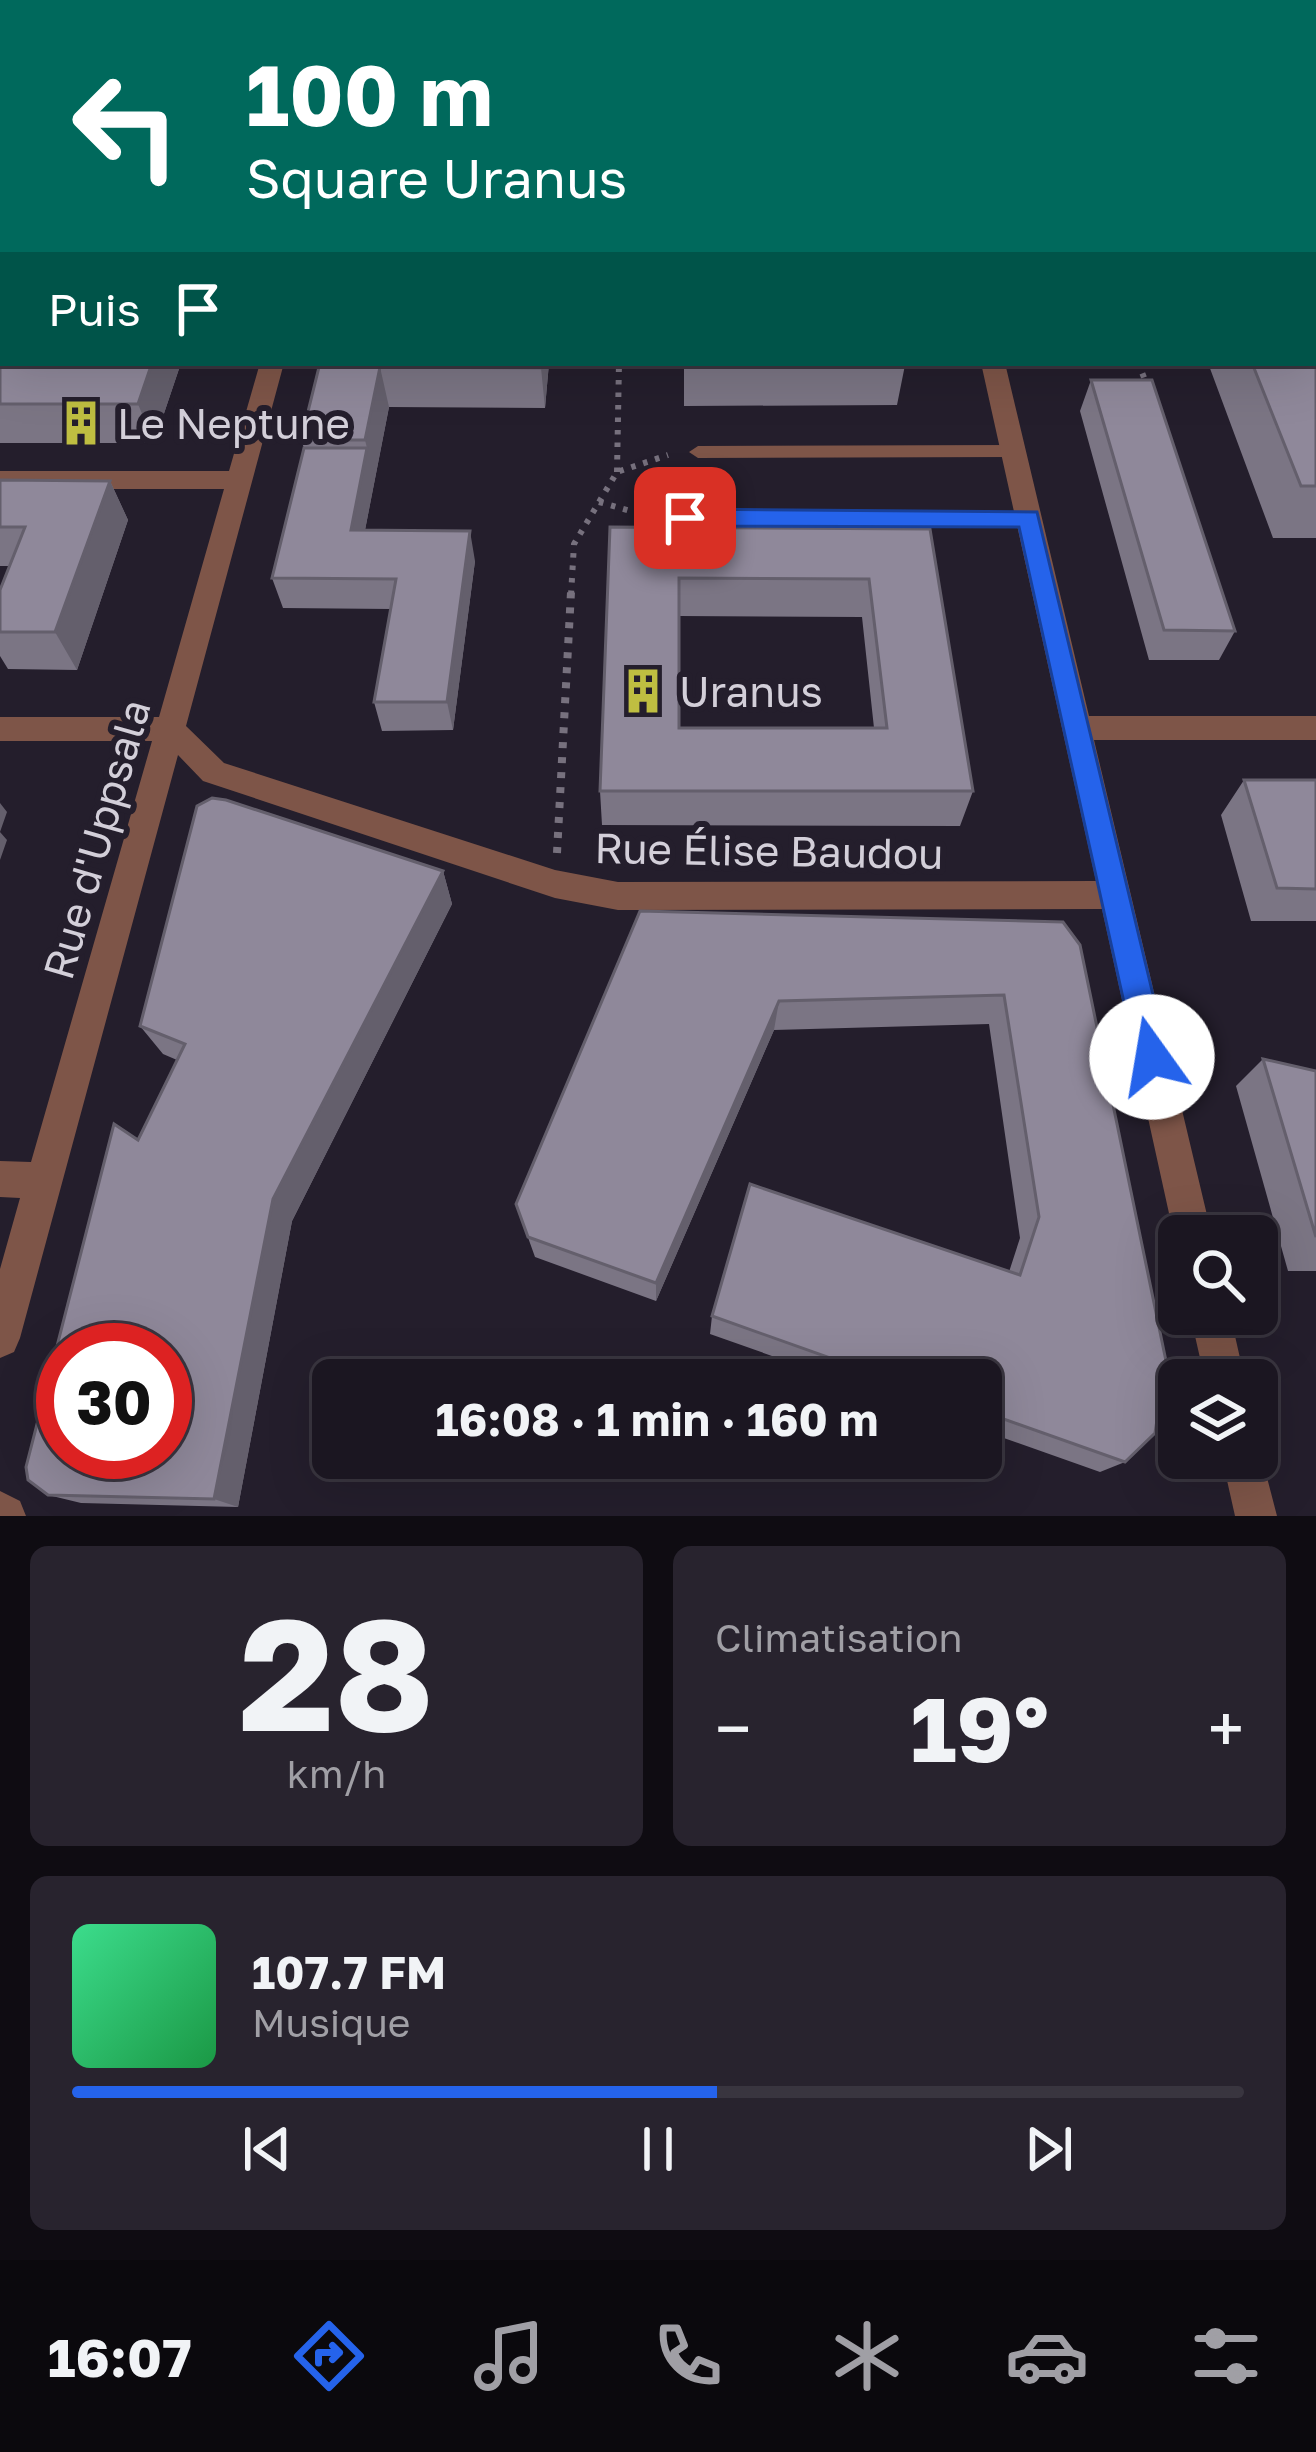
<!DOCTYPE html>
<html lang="fr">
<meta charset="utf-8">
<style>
body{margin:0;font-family:"Golos Text",sans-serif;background:#28232e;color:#f1f3f6;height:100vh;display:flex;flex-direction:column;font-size:45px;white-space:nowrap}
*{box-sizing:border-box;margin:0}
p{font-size:39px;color:#a09fa5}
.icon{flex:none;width:66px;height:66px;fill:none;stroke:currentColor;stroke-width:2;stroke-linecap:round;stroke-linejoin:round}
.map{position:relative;height:1516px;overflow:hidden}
.details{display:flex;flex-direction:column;gap:30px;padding:30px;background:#0f0c12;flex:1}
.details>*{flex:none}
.hud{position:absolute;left:0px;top:0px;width:1317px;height:366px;box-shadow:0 12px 48px #0002,0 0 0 3px #39353f;background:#00695c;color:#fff;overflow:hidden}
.controls{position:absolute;left:1158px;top:1215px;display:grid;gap:24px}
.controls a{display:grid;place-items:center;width:120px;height:120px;border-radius:18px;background:#1b1621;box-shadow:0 12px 48px #0002,0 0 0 3px #39353f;font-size:60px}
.speed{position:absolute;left:36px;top:1323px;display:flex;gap:24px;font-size:60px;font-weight:700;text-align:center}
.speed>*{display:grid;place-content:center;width:156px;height:156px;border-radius:50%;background:#1b1621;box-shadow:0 12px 48px #0002,0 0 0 3px #39353f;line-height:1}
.speed .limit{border:18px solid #d22;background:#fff;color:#111}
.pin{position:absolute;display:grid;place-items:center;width:102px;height:102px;color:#fff;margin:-51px;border-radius:24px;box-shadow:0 6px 18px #0006}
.me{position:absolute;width:132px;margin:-66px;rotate:347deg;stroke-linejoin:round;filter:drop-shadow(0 0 9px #0008)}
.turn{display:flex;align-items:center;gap:42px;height:252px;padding:0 48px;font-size:54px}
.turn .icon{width:156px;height:156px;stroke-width:2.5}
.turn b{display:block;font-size:84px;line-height:102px}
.then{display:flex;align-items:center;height:114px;padding:0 48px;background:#0003;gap:24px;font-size:45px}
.big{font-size:90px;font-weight:700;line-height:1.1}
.details .tile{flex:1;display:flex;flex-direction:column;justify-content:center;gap:18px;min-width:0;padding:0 42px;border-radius:18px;background:#28232e}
.details .dial{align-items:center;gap:0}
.dial b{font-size:156px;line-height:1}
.song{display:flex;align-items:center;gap:36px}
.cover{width:144px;height:144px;border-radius:18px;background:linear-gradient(135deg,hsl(150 70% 55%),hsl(140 70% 35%))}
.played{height:12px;border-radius:6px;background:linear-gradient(90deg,#2563eb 55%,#39353f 55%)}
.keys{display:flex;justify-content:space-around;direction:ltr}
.heat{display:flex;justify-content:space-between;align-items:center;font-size:66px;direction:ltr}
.details .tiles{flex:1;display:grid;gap:30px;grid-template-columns:1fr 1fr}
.tile:last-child{grid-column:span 2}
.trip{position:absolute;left:312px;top:1359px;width:690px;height:120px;border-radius:18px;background:#1b1621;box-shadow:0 12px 48px #0002,0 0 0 3px #39353f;font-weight:700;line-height:120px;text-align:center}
.menu{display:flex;height:192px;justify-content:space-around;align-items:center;background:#0b090d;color:#a09fa5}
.menu .icon{width:84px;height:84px}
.menu .current{color:#2563eb}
.menu b{font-size:54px;color:#f1f3f6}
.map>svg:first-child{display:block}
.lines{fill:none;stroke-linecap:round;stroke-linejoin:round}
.path-far1{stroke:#77717e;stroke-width:6;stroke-dasharray:4.5 8;stroke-linecap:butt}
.path{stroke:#77717e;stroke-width:8;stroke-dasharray:6 9;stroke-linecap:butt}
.service{fill:#7e5548;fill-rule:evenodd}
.minor{fill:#7e5548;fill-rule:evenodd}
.secondary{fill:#b3725c;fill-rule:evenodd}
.wall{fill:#7b7584;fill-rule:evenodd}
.shaded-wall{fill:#645f6c}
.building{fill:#8f889a;stroke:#645f6c;stroke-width:3;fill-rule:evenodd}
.route{fill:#2563eb;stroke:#184099;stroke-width:3}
.labels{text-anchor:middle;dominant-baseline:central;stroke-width:12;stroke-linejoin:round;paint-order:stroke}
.poi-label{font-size:42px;fill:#d3cfd9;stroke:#241e2c;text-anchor:start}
.street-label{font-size:42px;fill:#d3cfd9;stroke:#241e2c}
</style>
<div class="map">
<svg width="1316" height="1516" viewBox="0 0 1316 1516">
<rect width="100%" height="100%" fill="#241e2c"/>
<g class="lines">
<path class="path-far1" d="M1123,366L1139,365L1149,390
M617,472L619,363
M599,502L655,518
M571,595L574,544L617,472L668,455"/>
<path class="path" d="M557,853L571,592"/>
<path class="service" d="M1186,0H1198L1200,3H1188Z
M1013,445L1022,451L1013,457L698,458L689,452L698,446Z
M685,512L1029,513L1038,519L1029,525L685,524L676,518Z"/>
<path class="minor" d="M251,0H284L286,3H253Z
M0,101H3V113H0Z
M260,363H284L186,726L224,763L555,870L618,882L1096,881L981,363H1005L1089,716H1316V740H1094L1212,1236H1179V1248L1174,1236L1102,909L618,910L555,898L203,781L178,755L20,1338L14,1352L0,1358V1269L20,1198L0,1197V1161L31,1162L152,741H0V717H159L224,489H0V471H229Z
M1190,1314H1230L1245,1380H1205Z
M1258,1443L1277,1516H1235L1222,1458H1257Z
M0,1491L20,1501L26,1516H0Z"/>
<path class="secondary" d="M0,52H3V64H0Z
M1314,117H1316V129H1314Z
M1314,145H1316V157H1314Z"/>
</g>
<path class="wall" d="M809,0H963L962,3H809Z
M1229,0H1284L1283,3H1231Z
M1288,0H1312L1311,3H1290Z
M1314,16H1316V73H1314Z
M0,134H3V202H0Z
M1314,155H1316V226H1314Z
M0,233H3V306H0Z
M1314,295H1316V538H1273L1208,363H1314Z
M0,363H181L154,443H0Z
M320,363H549L545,408L389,407L365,530L475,561L453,730L382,731L374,702L391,609L283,608L272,578L304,448L301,440Z
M684,363H904L905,365L897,405L684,406Z
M1091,380L1235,631L1219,660H1149L1080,411Z
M0,480L110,481L128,520L77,670L8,669L0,656V590L10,566H0Z
M610,527L930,529L973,791L960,826L602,825L600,791ZM679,616L862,617L874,728H679Z
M1244,780H1316V921H1251L1221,815Z
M443,871L452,904L292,1221L238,1507L81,1503L48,1495L138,1140L177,1060L163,1054L140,1026Z
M640,911L1063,922L1125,1462L1100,1472L981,1430V1380H840L710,1334L712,1316L1009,1272L1020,1238L989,1024L774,1030L656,1301L535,1257L516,1204Z
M1263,1059L1316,1071V1271H1288L1236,1086Z"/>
<path class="shaded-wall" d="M152,363H181L154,443L138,404Z
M542,363H549L545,408L541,368Z
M380,367L389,407L359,561L351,530L367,448L365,440Z
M110,481L128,520L77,670L55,632Z
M470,531L475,561L453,730L447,702Z
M0,803L7,812L0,832L7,840L0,860Z
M443,871L452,904L292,1221L238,1507L214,1499L273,1199Z
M779,1001L774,1030L656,1301V1283Z"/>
<path class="building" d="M889,0H951L952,2H892Z
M1314,16H1316V45L1314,42Z
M0,134H3V163L0,162Z
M1314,155H1316V185H1314Z
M0,233H3V266H0Z
M1314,295H1316V333H1314Z
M1314,359L1316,364V486H1301L1252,363H1314Z
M0,363H152L138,404H0Z
M320,363H542L541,368L380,367L365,440H301Z
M685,363H904L905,365L685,366Z
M1091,380H1152L1235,631L1164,630Z
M304,448H367L351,530L470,531L447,702H374L396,579L272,578Z
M0,480L110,481L55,632H0V590L25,527H0Z
M610,527L930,529L973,791H600ZM679,578L869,579L887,728H679Z
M1244,780H1316V889L1277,888Z
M212,798L226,800L443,871L273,1199L214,1499L48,1495L28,1480L26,1467L114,1124L138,1140L185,1044L140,1026L197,806ZM63,1350H165V1452H63Z
M640,911L1063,922L1080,945L1166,1361L1155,1433L1125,1462L981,1411V1380H892L712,1316L750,1184L1020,1275L1039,1217L1004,995L779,1001L656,1283L528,1237L516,1204Z
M1263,1059L1316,1071V1237Z"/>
<path class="route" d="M685,509L1037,512L1168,1057L1163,1067L1152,1072L1140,1067L1136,1057L1019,527L685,526L673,518Z"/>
<defs>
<g id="building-bare" transform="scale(3.6)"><path d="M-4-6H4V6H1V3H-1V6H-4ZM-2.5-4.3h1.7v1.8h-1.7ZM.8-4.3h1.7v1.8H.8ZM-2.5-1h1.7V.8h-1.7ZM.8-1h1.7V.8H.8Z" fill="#bfbe41" stroke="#241e2c" stroke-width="2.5" paint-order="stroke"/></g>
</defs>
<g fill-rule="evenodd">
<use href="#building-bare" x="81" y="423"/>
<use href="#building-bare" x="643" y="691"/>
</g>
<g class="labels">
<g class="poi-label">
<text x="117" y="423">Le Neptune</text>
<text x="679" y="691">Uranus</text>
</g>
<g class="street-label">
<text transform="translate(96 839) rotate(-74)">Rue d'Uppsala</text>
<text transform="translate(769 850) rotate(1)">Rue Élise Baudou</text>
</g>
</g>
</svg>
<div class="controls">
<a><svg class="icon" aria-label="search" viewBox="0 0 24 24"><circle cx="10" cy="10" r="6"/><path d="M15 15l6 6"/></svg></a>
<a><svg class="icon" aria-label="layers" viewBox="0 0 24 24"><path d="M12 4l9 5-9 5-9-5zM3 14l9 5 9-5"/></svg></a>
</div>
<div class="speed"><div class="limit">30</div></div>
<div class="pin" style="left:685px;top:518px;background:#d93025"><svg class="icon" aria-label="arrive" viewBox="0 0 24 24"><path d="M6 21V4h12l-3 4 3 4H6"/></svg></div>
<svg class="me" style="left:1152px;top:1057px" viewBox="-20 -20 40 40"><circle r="19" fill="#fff"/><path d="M0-13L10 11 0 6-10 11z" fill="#2563eb"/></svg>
<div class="trip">16:08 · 1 min · 160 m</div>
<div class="hud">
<div class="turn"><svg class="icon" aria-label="left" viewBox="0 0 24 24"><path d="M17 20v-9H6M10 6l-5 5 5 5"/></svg><div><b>100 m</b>Square Uranus</div></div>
<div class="then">Puis<svg class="icon" aria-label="arrive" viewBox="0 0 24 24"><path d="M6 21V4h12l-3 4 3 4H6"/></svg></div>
</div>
</div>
<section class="details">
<div class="tiles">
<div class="tile dial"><b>28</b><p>km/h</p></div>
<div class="tile"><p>Climatisation</p>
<div class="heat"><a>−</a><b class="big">19°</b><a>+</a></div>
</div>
<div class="tile">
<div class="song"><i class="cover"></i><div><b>107.7 FM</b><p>Musique</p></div></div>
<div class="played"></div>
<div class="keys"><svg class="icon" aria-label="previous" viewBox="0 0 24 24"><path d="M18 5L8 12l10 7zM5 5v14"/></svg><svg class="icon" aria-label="pause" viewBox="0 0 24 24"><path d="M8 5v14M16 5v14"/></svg><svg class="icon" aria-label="next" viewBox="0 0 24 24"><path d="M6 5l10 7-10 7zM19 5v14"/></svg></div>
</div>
</div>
</section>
<nav class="menu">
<b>16:07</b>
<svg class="icon current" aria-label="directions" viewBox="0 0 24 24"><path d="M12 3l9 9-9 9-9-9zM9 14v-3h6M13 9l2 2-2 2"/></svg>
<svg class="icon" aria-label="music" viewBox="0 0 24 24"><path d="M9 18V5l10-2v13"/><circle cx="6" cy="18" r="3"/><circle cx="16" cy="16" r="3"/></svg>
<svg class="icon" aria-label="phone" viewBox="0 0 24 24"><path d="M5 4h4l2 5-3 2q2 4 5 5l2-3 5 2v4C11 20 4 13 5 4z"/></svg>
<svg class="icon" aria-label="climate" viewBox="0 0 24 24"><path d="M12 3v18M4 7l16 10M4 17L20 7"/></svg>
<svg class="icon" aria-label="car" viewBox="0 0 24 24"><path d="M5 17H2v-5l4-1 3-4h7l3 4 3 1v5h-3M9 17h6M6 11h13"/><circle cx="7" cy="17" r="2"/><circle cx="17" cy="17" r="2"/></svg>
<svg class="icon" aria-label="filters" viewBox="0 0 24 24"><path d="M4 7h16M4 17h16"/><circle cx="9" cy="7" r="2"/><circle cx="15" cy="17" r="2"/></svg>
</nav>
